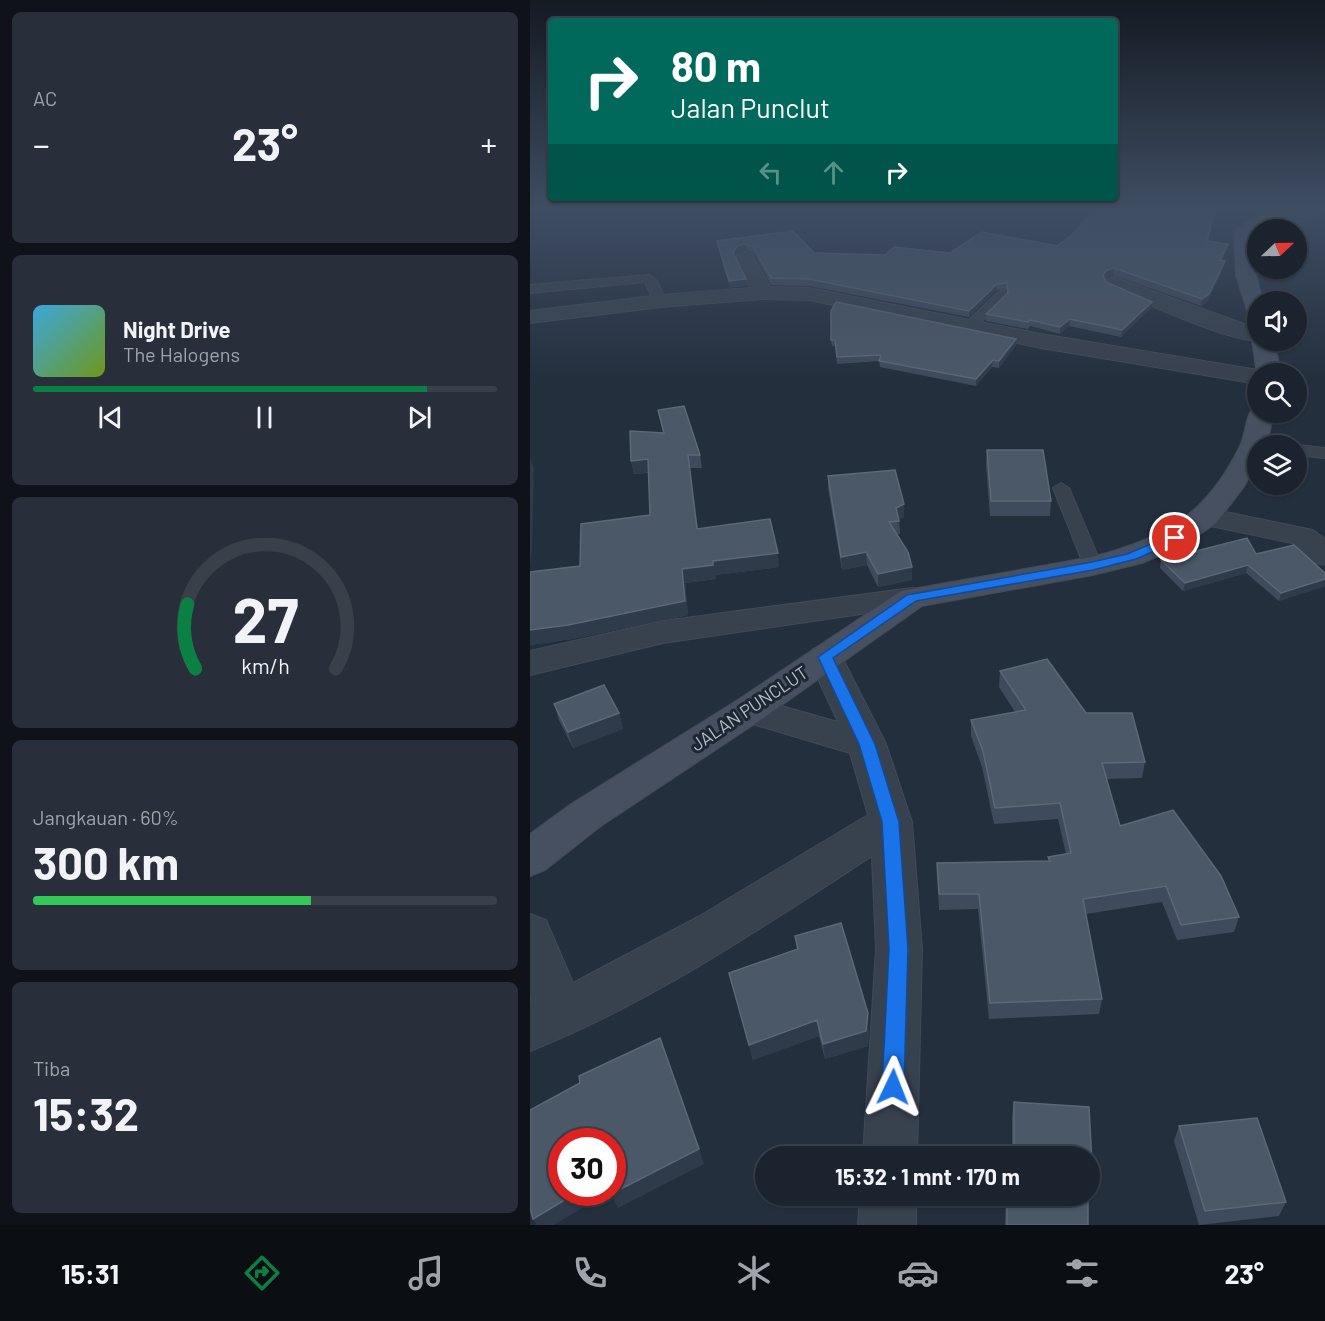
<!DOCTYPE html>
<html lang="id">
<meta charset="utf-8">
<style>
body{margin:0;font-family:Barlow,sans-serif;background:#282f3a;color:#f1f3f6;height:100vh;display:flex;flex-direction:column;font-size:22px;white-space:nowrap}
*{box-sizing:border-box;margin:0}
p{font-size:20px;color:#a0a4aa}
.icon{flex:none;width:33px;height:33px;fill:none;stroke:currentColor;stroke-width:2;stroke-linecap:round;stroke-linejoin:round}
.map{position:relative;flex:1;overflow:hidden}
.drawer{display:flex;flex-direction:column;gap:12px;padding:12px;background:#0f1319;width:530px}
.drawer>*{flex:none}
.guide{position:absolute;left:18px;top:18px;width:570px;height:183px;border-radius:6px;box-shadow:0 2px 4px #0004,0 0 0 2px #39404a;background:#00695c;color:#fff;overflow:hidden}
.needle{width:39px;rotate:68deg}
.buttons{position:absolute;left:717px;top:219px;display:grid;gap:12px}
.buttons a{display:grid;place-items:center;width:60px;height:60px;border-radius:50%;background:#1b232e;box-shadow:0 2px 4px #0004,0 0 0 2px #39404a;font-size:30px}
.speed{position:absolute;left:18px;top:1128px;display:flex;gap:12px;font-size:30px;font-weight:700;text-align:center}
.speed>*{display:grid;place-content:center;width:78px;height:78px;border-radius:50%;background:#1b232e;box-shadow:0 2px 4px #0004,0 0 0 2px #39404a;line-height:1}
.speed .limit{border:9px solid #d22;background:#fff;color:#111}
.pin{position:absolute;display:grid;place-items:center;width:51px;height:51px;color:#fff;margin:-26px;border:3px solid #fff;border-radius:50%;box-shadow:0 2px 6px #0007}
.me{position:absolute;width:66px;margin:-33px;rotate:2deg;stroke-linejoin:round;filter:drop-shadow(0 0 4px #0008)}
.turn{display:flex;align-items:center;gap:21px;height:126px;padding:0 24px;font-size:27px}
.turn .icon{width:78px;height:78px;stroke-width:2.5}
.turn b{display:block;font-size:42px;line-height:51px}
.lanes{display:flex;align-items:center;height:57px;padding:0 24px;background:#0003;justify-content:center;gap:30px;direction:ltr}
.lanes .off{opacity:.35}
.big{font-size:45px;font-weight:700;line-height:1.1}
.drawer .widget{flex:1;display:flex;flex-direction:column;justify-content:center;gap:9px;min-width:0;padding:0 21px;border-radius:9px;background:#282f3a}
.drawer .dial{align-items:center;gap:0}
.dial svg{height:156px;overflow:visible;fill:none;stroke:#39404a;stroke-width:7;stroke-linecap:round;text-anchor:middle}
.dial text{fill:#f1f3f6;stroke:none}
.song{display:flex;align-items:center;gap:18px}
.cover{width:72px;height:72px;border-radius:9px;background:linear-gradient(135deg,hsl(200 70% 55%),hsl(80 70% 35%))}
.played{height:6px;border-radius:3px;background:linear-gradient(90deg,#0b8043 85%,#39404a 85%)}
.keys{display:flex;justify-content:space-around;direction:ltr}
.heat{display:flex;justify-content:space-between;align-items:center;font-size:33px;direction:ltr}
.charge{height:9px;border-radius:4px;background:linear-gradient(90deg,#34c759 60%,#39404a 0)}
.trip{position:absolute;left:225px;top:1146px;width:345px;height:60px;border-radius:30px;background:#1b232e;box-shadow:0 2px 4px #0004,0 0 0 2px #39404a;font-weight:700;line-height:60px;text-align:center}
.tab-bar{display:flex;height:96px;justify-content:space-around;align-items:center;background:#0b0e12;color:#a0a4aa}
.tab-bar .icon{width:42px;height:42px}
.tab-bar .current{color:#0b8043}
.tab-bar b{font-size:27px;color:#f1f3f6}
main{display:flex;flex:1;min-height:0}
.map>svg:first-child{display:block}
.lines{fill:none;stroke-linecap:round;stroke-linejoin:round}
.service-casing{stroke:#414a57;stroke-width:2}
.minor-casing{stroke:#414a57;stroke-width:2}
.secondary-casing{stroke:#414a57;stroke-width:2}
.service{fill:#38414e;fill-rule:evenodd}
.minor{fill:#38414e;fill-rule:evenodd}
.secondary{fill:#465061;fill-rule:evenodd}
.wall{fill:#3f4b5c}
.shaded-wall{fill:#2f3b4b}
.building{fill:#4b5868;stroke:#5c6777;stroke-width:1.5}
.route{fill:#1a73e8;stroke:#114b97;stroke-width:1.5}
.labels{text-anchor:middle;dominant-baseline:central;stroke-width:6;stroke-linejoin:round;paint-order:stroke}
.street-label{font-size:18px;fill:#b4bcc9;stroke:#1d2633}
</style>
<main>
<section class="drawer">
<div class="widget"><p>AC</p>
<div class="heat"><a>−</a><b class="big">23°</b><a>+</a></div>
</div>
<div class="widget">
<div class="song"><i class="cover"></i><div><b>Night Drive</b><p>The Halogens</p></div></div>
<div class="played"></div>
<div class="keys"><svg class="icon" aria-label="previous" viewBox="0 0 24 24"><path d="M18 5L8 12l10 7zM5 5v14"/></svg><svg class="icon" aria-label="pause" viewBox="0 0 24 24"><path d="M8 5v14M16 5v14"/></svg><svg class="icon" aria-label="next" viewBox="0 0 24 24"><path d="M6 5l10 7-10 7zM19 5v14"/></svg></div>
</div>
<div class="widget dial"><svg viewBox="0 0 100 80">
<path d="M14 69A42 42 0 1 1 86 69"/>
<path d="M14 69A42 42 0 0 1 10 36" stroke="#0b8043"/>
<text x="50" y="56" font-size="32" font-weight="700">27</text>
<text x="50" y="72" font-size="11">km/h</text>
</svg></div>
<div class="widget"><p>Jangkauan · 60%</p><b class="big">300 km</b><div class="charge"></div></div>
<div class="widget"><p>Tiba</p><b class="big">15:32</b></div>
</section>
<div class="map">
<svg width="796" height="1225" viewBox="0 0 796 1225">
<rect width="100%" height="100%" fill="#242f3e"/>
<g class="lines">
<g class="service-casing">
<path id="service" d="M118,275C130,278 130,292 137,301L135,304L131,305L122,298L115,282L0,293V285Z
M472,291L476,292V298L444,329H436L434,326L436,323L468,292Z
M766,445L796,448V458L766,455Z
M531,483L539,488L572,566L570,570H556L554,566L523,488Z"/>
</g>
<g class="minor-casing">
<path id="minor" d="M215,252L222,254L240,287L279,288L511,334L728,370L737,374H728V384L511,348L279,300L233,299L131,307L0,323V311L131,295L220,288L206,258L208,254Z
M584,277L728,329V340H736C710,348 607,299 577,287L574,283L577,279Z
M676,508L783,530L796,540V565L785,563L762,543L666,523L661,517L666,511Z
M382,588L393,591L398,598L393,605L133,643L0,675V651L133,621Z
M295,645L307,649L312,657L356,744L382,822L392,949L387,1156H333L346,949L342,856C233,927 121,1003 0,1051V1002H2L0,996V914L16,920L43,983L168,917L338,815L320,753L206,719L201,710L206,701L219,697L308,722L278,657L283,649Z
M330,1196H386V1225H328Z"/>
</g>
<g class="secondary-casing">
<path id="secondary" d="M765,207H796V213L747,221L722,233L726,275L733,302H728V325L721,323L706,275L704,231L725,217Z
M725,335H728V340H744L751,374H727L722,340Z
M728,406V412H744L737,444L728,446V462L713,488L686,523L656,544L612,563L563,575L392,606L232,719L71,826L15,870L0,876V834L41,804L206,701L371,591L562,557C634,538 676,516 710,446C716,433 715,418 723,407Z"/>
</g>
<use href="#service" class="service"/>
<use href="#minor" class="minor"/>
<use href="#secondary" class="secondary"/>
</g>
<path class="wall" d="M263,231L284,253L355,255L420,253L527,246L678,241L698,244L697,250L692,260L694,267L678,301L671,306L583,275L576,277L575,279L576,282L621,308L591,337L539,326L530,334L500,326L498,329L456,321V314L477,294V290H466L439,317L279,286L241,285L224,253L216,250L207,252L205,257L217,286L200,287L188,247L187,241Z
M486,339V345L469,368L462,367L446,386L350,367L349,361L307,364L305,346H302L301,340Z
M128,410L170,455L172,468H160L168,529L249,567L185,575L186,579L155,583L158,615L42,639L0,645L50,566L120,515L118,473L104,474L101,461L133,433Z
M457,450L521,501L520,516H460L456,464Z
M298,476L374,517L369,519L370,534H366L382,580L348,587L337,565L312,570L298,488Z
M726,554L795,573V586L749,601L716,573L653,591L630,568L631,560Z
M470,671L556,713L615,762L612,778L577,779L590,826L709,917L704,932L647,940L632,902L556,914L572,999L569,1014L459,1019L448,909L409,910L407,863L518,861V857L536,854L528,819L464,824L452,767L441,736V720L485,712L469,687Z
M24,704L89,713L93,729L43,748L29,720Z
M265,936L339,1029L338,1046L295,1059L289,1036L223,1060L199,973L267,949Z
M484,1102L559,1107L562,1165L560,1178V1156H482V1117Z
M649,1126L756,1202L749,1216L669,1225L644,1141Z
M476,1196H558V1225H475Z"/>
<path class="shaded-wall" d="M215,244L216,250L207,252L204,259L203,253L207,246Z
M698,244L697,250L689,266L690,260Z
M695,261L694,267L678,301L671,306L672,299Z
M584,268L583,275L576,277L572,282L573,275L577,270Z
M216,279L217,286L200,287L199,281Z
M467,284L466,290L439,317V311Z
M622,302L621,308L591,337L592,330Z
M540,319L539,326L530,334V327Z
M486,339V345L469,368V361Z
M463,360L462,367L446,386V379Z
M158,455L160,468L169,542L167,529Z
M0,457L4,469L2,549L0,565Z
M118,459L121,472L104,474L101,461Z
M374,504V517L366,520V508Z
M336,552L337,565L312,570L311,557Z
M248,553L249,567L185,575L186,579L155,583L158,615L42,639L0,645V630L152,569L183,561Z
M718,565L716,573L653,591L655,583Z
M382,567V580L348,587V574Z
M795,579V586L749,601L751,593Z
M89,713L93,729L43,748L38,732Z
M338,1013L339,1029L338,1046L295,1059L293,1044Z
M287,1020L289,1036L223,1060L219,1045Z
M169,1149L174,1164L88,1208L81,1194Z
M48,1192H78L24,1225H7L3,1219Z"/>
<path class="building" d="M567,207H618L653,210L654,207H686L677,241L698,244L690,260L695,261L679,294L672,299L584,268L577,270L573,275L576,282L622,302L592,330L540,319L530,327L500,320L498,322L456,314L478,293L477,283L467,284L439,311L279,279L241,278L223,247L215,244L207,246L203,253L216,279L199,281L187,241L263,231L284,253L355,255L364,247L420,253L452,232L527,246L543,234Z
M306,302L486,339L469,361L463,360L446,379L349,361L351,355L307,357L305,340H301V311Z
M154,406L170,455H158L167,529L240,519L248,553L183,561V565L152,569L155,601L38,625L0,630V572L50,566L51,524L120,515L118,459L101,461L100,431L134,433L128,410Z
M457,450H513L521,501H461Z
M365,470L374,504L366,508L369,521L359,522L378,552L382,567L348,574L336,552L311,557L298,476Z
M717,538L726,554L764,545L795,573V579L751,593L718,565L655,583L631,560Z
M517,659L556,713H602L615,762L572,763L590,826L643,810L691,876L709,917L651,925L636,886L553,899L572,999L460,1003L449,894H409L407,863L520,861L518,857L541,853L530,803L465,808L453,751L441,720L496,710L470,671Z
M74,685L89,713L38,732L24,704Z
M311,923L338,1013L336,1031L293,1044L287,1020L219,1045L199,973L268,949L265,936Z
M130,1038L169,1149L81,1194V1192H82V1142H32V1192H48L3,1219L0,1208V1110L50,1083L49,1076Z
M484,1102L559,1107L562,1165H560V1156H484Z
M727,1118L756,1202L675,1211L649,1126Z
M477,1196H558V1225H477Z"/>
<linearGradient id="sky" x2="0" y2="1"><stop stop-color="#141a22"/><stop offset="0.55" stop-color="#3f4d63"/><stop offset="1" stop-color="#3f4d63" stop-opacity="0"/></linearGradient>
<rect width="796" height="379" fill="url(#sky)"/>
<path class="route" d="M645,534L651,538L650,540L606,559L563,570L386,601L303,658L345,744L369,822L378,949L374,1087L371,1095L363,1098L355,1095L352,1087L359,949L352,822L329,744L288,657L377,595L562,562L597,554Z"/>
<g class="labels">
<g class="street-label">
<text transform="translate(219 708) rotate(-34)">JALAN PUNCLUT</text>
</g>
</g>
</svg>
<div class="buttons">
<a><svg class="needle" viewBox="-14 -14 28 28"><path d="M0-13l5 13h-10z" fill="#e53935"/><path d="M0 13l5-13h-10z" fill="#a0a4aa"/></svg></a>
<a><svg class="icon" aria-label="sound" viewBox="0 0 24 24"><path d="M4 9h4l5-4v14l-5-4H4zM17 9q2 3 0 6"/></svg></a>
<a><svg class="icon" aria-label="search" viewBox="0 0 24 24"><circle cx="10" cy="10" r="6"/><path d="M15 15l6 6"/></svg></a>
<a><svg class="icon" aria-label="layers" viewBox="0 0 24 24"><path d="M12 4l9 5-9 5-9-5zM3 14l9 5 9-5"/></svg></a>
</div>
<div class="speed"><div class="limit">30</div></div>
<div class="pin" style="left:645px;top:538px;background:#d93025"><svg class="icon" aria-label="arrive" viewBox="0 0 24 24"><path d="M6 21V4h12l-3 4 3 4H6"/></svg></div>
<svg class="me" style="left:363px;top:1087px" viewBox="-20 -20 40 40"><path d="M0-17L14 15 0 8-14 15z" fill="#1a73e8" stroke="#fff" stroke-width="4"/></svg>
<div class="trip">15:32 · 1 mnt · 170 m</div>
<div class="guide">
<div class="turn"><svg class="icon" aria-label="right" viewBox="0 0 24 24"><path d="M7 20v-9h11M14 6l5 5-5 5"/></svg><div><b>80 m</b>Jalan Punclut</div></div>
<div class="lanes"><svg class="icon off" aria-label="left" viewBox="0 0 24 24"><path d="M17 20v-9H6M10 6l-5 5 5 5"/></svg><svg class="icon off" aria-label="ahead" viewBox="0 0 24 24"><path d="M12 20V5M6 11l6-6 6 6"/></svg><svg class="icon" aria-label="right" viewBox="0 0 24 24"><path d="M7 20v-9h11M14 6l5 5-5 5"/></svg></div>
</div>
</div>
</main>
<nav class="tab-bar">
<b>15:31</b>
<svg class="icon current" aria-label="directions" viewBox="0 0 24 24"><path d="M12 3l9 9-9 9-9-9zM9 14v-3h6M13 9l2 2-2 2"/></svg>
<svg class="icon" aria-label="music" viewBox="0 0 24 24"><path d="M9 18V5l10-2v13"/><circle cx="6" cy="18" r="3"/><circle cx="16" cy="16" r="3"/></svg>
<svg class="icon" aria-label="phone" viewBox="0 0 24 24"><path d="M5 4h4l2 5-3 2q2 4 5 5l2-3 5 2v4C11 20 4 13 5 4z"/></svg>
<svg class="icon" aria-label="climate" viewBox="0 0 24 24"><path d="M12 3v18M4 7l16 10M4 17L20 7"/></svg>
<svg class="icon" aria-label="car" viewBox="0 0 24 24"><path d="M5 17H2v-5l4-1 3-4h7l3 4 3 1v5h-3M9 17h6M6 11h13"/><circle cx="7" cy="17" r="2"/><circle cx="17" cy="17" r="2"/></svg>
<svg class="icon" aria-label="filters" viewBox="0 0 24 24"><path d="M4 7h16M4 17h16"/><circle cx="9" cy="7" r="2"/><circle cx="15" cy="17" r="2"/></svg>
<b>23°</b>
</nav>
